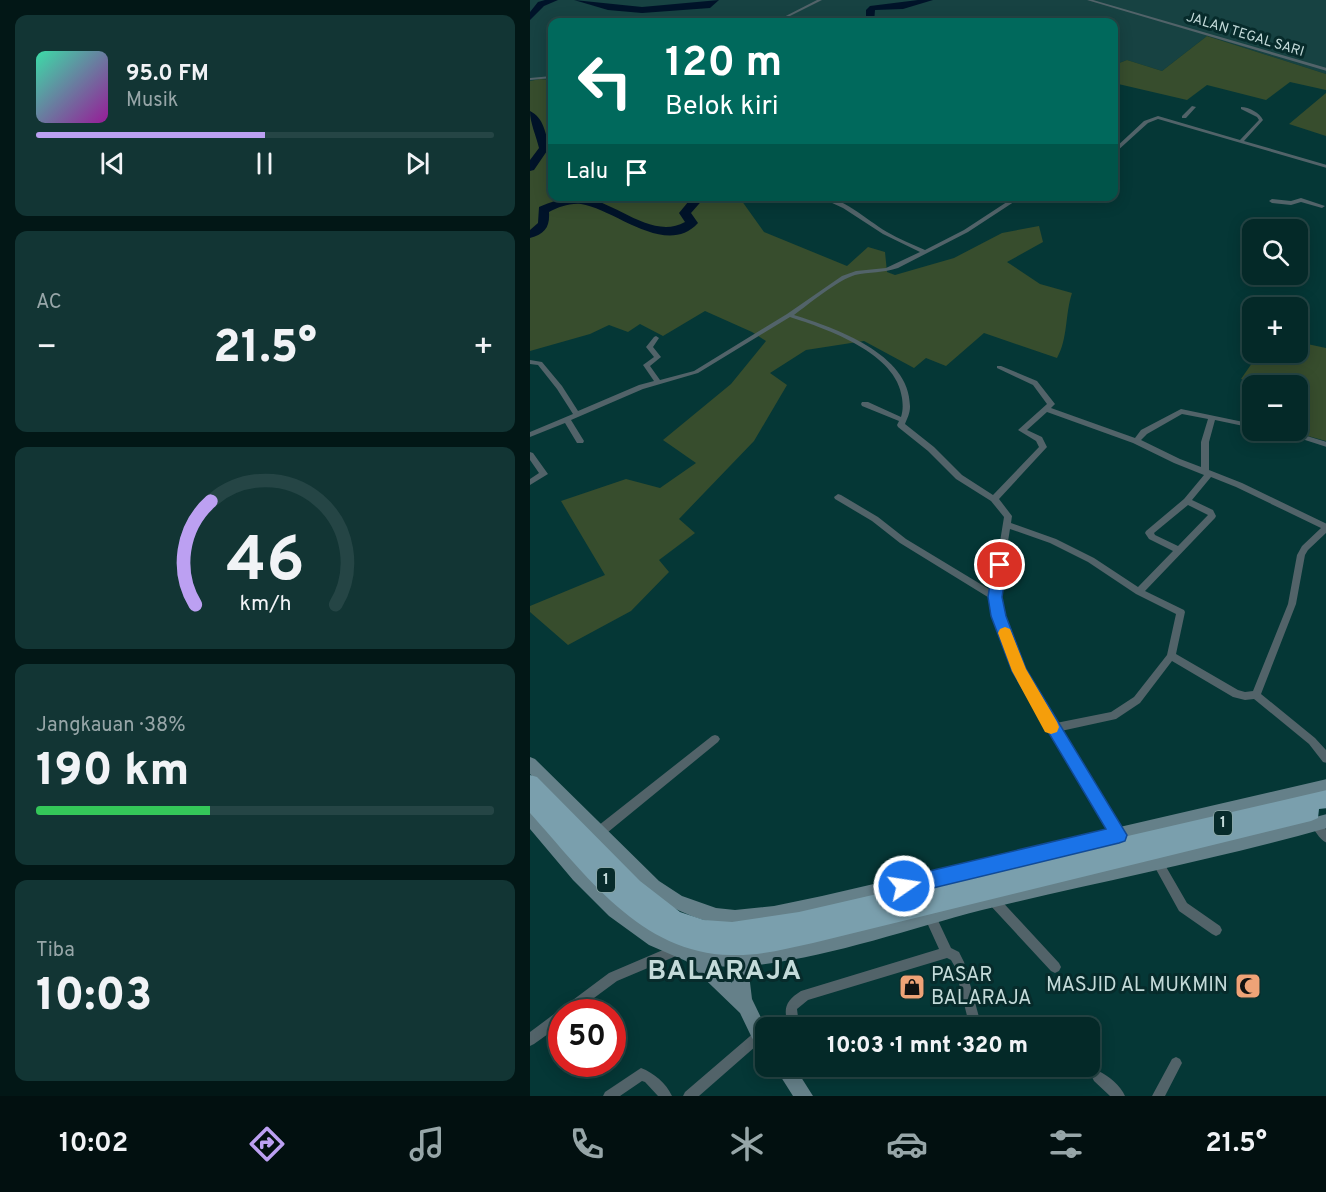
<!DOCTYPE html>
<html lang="id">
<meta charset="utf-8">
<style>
body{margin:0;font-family:Overpass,sans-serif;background:#123534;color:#f1f3f6;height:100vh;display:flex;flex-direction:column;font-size:22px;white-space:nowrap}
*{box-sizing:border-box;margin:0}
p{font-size:20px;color:#97a6a8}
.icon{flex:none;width:33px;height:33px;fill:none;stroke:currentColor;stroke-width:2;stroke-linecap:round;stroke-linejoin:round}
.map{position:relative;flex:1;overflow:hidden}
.panel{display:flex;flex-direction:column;gap:15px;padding:15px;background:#021716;width:530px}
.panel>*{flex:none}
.banner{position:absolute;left:18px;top:18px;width:570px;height:183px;border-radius:12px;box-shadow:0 3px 15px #0003,0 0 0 2px #254545;background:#00695c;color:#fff;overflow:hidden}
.fabs{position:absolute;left:712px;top:219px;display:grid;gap:12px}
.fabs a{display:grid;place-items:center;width:66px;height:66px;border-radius:12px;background:#042928;box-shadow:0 3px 15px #0003,0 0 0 2px #254545;font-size:30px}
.speed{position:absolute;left:18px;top:999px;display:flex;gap:12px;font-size:30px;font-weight:700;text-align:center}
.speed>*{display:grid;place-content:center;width:78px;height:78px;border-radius:50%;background:#042928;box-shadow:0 3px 15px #0003,0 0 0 2px #254545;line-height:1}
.speed .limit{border:9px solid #d22;background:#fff;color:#111}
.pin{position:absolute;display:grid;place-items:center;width:51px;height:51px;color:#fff;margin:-26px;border:3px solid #fff;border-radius:50%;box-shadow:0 2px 6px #0007}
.me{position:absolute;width:66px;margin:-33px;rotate:77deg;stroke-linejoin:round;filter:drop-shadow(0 0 4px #0008)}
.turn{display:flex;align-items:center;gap:21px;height:126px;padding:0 18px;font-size:27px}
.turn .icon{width:78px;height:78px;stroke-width:2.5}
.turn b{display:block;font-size:42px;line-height:51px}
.then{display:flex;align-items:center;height:57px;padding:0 18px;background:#0003;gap:12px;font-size:22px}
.big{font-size:45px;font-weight:800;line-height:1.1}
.panel .widget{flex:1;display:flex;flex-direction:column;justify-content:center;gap:9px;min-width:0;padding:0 21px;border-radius:12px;background:#123534}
.panel .dial{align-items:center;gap:0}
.dial svg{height:156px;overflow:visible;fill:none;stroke:#254545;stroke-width:7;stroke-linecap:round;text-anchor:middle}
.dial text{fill:#f1f3f6;stroke:none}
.song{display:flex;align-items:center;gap:18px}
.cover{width:72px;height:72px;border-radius:9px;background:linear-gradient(135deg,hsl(160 70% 55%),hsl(300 70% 35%))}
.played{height:6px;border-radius:3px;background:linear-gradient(90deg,#bca0f2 50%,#254545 50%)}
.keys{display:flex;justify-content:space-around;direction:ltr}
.heat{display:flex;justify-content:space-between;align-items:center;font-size:33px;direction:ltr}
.charge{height:9px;border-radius:4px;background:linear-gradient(90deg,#34c759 38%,#254545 0)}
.trip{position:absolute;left:225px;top:1017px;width:345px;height:60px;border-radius:12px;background:#042928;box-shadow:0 3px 15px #0003,0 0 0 2px #254545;font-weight:800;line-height:60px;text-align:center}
.menu{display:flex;height:96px;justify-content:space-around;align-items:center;background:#021010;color:#97a6a8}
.menu .icon{width:42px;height:42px}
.menu .selected{color:#bca0f2}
.menu b{font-size:27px;color:#f1f3f6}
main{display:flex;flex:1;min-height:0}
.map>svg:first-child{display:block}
.built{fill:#174242}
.green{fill:#374d2d}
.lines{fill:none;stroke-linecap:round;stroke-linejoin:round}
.river{fill:#001329;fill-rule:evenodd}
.minor{fill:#526369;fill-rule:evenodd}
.secondary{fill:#658089;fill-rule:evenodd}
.trunk{fill:#7a9fad;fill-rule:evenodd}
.route{fill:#1a73e8;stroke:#114b97;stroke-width:1.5}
.slow{fill:#f59e0b}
.labels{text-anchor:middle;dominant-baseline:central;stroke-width:6;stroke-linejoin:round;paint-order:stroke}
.far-street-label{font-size:14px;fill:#c3dad9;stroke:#072b2b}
.shield{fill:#072b2b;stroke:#8ba6a5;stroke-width:1.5}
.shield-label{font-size:15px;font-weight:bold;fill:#c3dad9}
.near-poi-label{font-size:20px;fill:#c3dad9;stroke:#072b2b;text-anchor:start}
.near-district-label{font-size:27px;font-weight:bold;letter-spacing:1.5px;fill:#c3dad9;stroke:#072b2b}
</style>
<main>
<section class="panel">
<div class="widget">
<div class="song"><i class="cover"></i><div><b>95.0 FM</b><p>Musik</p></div></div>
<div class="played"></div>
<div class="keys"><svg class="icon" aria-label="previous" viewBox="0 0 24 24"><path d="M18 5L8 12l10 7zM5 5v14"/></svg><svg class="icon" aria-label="pause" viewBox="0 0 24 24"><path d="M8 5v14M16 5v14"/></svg><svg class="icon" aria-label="next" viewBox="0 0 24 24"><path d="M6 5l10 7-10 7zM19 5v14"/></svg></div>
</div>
<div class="widget"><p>AC</p>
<div class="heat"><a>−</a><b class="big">21.5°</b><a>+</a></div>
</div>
<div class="widget dial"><svg viewBox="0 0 100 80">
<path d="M14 69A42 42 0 1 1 86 69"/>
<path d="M14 69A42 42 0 0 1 22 16" stroke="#bca0f2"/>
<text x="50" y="56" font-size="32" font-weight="700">46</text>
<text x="50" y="72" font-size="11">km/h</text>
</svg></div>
<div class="widget"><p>Jangkauan · 38%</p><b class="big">190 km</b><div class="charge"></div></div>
<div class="widget"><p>Tiba</p><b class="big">10:03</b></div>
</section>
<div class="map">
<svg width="797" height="1096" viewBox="0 0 797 1096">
<rect width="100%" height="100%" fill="#053736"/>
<path class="built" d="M0,0H796V74L677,36L632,71L597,60L584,65V22H22V80L10,79L0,81Z"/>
<path class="green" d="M677,36L796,74V90L760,82L736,100L677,85L657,100L584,83V65L597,60L632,71Z
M10,79L22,80V196L209,197L234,232L317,266L338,247L355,252L357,272L365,275L424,258L472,233L509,226L513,242L477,262L510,284L542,293C535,314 538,339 527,358L454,333L416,366L396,358L384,368L334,341L276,350L240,373L257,385L224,441L149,519L165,533L129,560L139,572L101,611L38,645L0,612V606L75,575L31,501L96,479L130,488L166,463L133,440L201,384L236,341L222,332L175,311L133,336L110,324L98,332L79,325L60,334L0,351V81Z
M796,93V136L759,124Z
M768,342L796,348V441L760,431L768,430V386L727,385L711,379L729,353L768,352Z"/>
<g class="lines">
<path class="river" d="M15,0H28L14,6L0,20V12L8,2Z
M44,0L112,7L189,0L180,8L112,13L78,10Z
M388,0H403L373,9L345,10L344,22H336V10L340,6Z
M0,111C14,118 16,134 19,148L4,170L0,171V160L9,148C6,135 0,123 0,111Z
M163,196H176L161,213L168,223C136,258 85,209 51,204C39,203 29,207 19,212C20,227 15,234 0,238V230L8,223L9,207C21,202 35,196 49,197C84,199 121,241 155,222L149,213Z"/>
<path class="minor" d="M287,0H292L248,22H244Z
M557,0H563L797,68V71Z
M22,76V78L0,80V78Z
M662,106L666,107L656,118H652V116Z
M711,107C719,107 730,113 733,120L714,141L797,165V168L628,119L618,123L586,152H584V149L614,121L628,116L710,140L729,120L727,117L711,109Z
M287,196C313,196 335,219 357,232C369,239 382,244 395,250L434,230L486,196H493L438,232L368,268C354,273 339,272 325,275C308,280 279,304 264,315C305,328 381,354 380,407C380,413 377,419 375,424L404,447L432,475L463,495L509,447L506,441L488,430L517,404L503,385L467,368V366H471L507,381L525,404L521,408L605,438L611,430L651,409L723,424V428L685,420L679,442V470L712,483L797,524V532L778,550L775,555L766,604L731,694L785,738L797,751V763L793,762L779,744L724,699L715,700L703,697L642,661L610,703L586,719L531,731L593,831L594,835L593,839L589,840L585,839L521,732L519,731L518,727L484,671L465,616L461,599L370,543L342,521L305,499L304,497L308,494L311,495L348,517L376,539L462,591L474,517L461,501L426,479L398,451L368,427L367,425L369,421L332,406L331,404L332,402H338L371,417C373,410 373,406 372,398C367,353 297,329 260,317L168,373L113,389L41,420L54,441L53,443H47L35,423L0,437V432L43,414L27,389L8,365L0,364V360L12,362L32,386L48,411L109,385L124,381L113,365L124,357L116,347L124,337L126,336L129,338L123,347L131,357L120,366L130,380L164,371L257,314L312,276L326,271L356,268L390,252L353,234L313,208ZM517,412L603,443L644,463L674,475L654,499L616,531L615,533L619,539L643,551L608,587L564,558L526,539L481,523L482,516L469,499L517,447L512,437L497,430ZM652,414L678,419L671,442V467L650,459L611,440L617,434ZM681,477L706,487L791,528L772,546L767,555L758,604L723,691L715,692L708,690L646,654L655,612L654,610L615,591L685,518L686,516L683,510L662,500ZM658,505L678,515L648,546L625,535L624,533ZM480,529L520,543L558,562L606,594L646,614L637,655L604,697L581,712L526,723L493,670L473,616L469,597Z
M771,198L795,206L792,208L771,202L761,205L742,203L739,201L742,199L761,201Z
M744,430H757L797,442V447Z
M0,452L3,453L18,474L0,485V479L9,473L0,460Z
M185,735L188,736L190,739L188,742L72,837L68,838L64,837L63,833L64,829L182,736Z
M786,819C797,823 797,833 797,843C790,840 784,830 781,824L782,821Z
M627,857L631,858L657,903L690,926L692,930L690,934L686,936L682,934L649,911L622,862L623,858Z
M463,894L467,896L529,963L531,967L529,971L525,973L521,971L459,904L457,900L459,896Z
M400,910L404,912L421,948L429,952L434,962L452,1028H440L425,967L421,960L417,958L278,1000L267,1009L268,1017L272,1028H260C252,1010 255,1001 271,991L409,949L394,916L396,912Z
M147,944L151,946L153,950L151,954L87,981L45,1012H32V1024L4,1044L0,1046V1032L79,973Z
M230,1029L234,1031L236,1034L234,1039L169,1096H153L155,1092L226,1031Z
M646,1057L650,1059L652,1063L635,1096H622L642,1059Z
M111,1068C124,1073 136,1083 142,1096H128L115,1082L112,1081L90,1096H73L75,1092Z
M568,1071C578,1075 591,1086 595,1096H580L564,1081L562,1077L564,1073Z"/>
<path class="secondary" d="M0,757L5,759L129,881L152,896L186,908L205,910L244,906L292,896L797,779V793L292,912C215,929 187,936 117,893L0,774Z
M0,811L5,813C59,872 114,953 203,950L205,945L211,943L217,945L219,950C300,940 379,912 459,893C571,866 685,845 797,814V828C683,860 567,882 452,910C375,930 298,958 218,966L222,999L236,1028V1051L230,1048L222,1038L210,1013L156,961L119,945L79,916L43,880L0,829ZM185,966L201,967L202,983Z
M244,1066H264L283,1096H263Z"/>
<path class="trunk" d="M0,775L7,777L110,881L150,912L174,920L202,922L269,912L797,790V808L789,809L788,818L781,821L283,943C256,949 228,956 201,955C111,954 55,874 0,813Z"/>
</g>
<path class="route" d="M470,560L477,565L472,597L476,616L496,669L597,835L595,841L589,843L374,895L368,892L365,886L368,879L374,877L576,829L482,671L461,616L458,597L463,565Z"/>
<path class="slow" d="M475,627L480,629L496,669L527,722L529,727L527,732L521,734L515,732L482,671L468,633L470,629Z"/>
<defs>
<g id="mosque-square" transform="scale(1.35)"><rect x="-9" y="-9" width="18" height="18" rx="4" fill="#efa377" stroke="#072b2b"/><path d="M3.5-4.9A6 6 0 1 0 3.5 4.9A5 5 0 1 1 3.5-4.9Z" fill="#111"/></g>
<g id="shop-square" transform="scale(1.35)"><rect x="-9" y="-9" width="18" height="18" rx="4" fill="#efa377" stroke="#072b2b"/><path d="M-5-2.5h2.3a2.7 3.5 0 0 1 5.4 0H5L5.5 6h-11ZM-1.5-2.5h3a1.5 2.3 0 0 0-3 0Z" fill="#111"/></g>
</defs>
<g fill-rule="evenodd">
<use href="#mosque-square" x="718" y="986"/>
<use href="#shop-square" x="382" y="987"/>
</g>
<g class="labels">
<g class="far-street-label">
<text transform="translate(715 35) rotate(17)">JALAN TEGAL SARI</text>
</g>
<g class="shield">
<rect x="684" y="811" width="18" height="24" rx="4.5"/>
<rect x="67" y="868" width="18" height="24" rx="4.5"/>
</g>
<g class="shield-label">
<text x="693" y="823">1</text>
<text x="76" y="880">1</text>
</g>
<g class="near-poi-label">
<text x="401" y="976">PASAR<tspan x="401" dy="23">BALARAJA</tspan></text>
<text x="698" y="986" text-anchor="end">MASJID AL MUKMIN</text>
</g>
<g class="near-district-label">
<text x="195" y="972">BALARAJA</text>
</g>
</g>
</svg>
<div class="fabs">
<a><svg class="icon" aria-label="search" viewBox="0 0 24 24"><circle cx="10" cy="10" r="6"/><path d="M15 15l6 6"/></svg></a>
<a>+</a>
<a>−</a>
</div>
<div class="speed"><div class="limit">50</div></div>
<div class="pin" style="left:470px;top:565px;background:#d93025"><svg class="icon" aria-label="arrive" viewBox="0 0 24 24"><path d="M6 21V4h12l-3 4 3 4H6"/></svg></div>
<svg class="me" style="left:374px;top:886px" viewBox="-20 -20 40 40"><circle r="17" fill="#1a73e8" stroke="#fff" stroke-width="3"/><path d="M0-11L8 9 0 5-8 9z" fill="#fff"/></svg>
<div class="trip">10:03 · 1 mnt · 320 m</div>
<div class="banner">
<div class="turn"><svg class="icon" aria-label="left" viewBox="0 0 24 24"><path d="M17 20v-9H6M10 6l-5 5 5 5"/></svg><div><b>120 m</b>Belok kiri</div></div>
<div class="then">Lalu<svg class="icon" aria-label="arrive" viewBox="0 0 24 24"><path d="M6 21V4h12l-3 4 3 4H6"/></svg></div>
</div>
</div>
</main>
<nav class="menu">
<b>10:02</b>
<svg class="icon selected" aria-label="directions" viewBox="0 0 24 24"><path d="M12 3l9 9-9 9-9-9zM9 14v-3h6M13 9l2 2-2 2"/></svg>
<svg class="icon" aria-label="music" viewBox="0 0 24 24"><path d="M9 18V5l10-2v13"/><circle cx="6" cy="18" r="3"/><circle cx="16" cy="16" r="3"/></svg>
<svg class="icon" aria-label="phone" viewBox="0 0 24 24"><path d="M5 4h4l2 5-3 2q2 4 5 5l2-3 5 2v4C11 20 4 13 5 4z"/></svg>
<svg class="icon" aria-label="climate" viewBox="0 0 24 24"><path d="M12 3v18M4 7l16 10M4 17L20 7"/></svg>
<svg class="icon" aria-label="car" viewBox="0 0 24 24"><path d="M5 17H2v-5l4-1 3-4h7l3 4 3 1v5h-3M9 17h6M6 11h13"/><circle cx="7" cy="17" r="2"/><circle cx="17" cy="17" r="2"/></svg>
<svg class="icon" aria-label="filters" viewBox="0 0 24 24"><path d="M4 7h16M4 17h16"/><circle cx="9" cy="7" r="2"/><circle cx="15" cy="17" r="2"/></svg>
<b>21.5°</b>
</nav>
